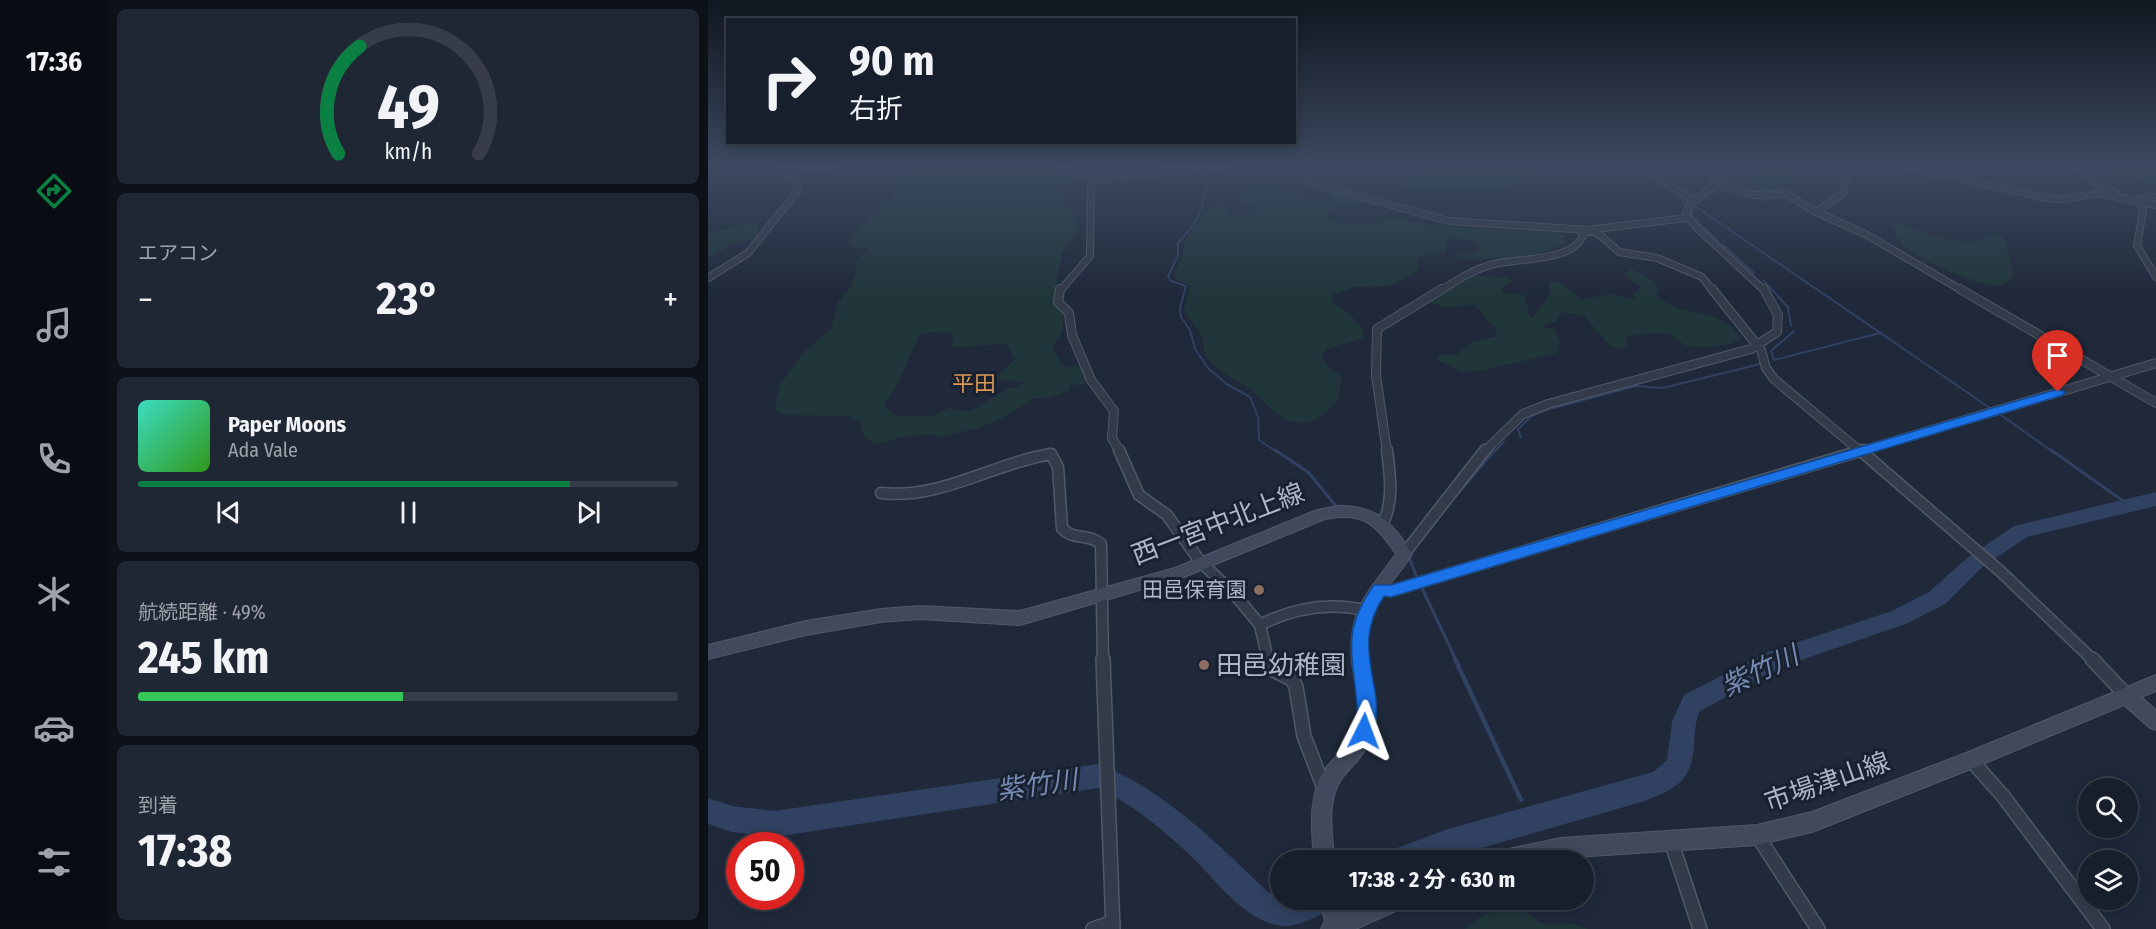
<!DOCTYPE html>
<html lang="ja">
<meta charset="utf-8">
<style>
body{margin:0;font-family:"Fira Sans Condensed","Noto Sans JP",sans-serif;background:#202734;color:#f1f3f6;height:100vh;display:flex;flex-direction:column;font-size:22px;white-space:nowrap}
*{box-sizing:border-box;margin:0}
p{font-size:20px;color:#9ea2a9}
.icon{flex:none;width:33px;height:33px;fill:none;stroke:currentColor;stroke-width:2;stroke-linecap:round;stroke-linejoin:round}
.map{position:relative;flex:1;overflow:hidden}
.panel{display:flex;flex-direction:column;gap:9px;padding:9px;background:#0d1118;width:600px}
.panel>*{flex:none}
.guide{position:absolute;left:18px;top:18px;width:570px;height:126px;border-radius:0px;box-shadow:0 3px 15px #0003,0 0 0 2px #363d48;background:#171f2c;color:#f1f3f6;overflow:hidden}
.fabs{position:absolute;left:1370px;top:778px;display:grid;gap:12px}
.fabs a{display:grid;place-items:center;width:60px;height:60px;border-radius:50%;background:#171f2c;box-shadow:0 3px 15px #0003,0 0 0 2px #363d48;font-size:30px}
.speed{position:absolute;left:18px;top:832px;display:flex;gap:12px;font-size:30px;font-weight:700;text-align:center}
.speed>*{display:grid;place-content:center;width:78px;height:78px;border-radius:50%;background:#171f2c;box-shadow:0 3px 15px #0003,0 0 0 2px #363d48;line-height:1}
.speed .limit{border:9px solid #d22;background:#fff;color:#111}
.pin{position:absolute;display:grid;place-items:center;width:51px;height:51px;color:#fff;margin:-62px -26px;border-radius:50% 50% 50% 0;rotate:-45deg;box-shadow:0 0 6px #0007}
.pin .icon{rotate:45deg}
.me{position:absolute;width:66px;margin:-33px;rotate:3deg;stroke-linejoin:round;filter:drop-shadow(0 0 4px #0008)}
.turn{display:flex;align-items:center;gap:21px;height:126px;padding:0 24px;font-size:27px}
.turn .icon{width:78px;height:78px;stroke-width:2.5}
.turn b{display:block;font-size:42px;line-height:51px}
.big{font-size:45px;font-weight:700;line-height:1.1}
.panel .tile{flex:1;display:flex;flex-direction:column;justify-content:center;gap:9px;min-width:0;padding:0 21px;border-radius:9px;background:#202734}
.panel .dial{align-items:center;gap:0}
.dial svg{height:156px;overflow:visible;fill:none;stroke:#363d48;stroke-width:7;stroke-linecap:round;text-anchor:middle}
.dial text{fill:#f1f3f6;stroke:none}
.song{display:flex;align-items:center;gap:18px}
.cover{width:72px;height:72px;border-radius:9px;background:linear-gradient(135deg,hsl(170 70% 55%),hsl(110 70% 35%))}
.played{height:6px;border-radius:3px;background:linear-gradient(90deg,#0b8043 80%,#363d48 80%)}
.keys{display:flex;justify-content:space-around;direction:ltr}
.heat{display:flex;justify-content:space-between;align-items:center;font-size:33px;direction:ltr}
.charge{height:9px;border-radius:4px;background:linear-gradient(90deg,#34c759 49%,#363d48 0)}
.trip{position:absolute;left:562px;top:850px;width:324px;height:60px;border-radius:30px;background:#171f2c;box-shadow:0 3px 15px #0003,0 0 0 2px #363d48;font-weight:700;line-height:60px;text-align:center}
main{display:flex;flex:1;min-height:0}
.dock{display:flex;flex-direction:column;width:108px;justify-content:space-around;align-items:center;background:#090c12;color:#9ea2a9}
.dock .icon{width:42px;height:42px}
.dock .on{color:#0b8043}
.dock b{font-size:27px;color:#f1f3f6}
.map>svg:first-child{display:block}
.green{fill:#21363b;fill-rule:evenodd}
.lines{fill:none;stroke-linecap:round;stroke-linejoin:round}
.stream-far2{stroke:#304161;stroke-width:2}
.stream-far1{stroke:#304161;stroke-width:3}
.stream{stroke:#304161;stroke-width:4.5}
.river{fill:#304161;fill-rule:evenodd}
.street-far3-casing{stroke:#505968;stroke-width:8}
.street-far2-casing{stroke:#505968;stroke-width:10}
.street-far1-casing{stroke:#505968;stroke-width:13}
.street-casing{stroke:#505968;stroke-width:16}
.secondary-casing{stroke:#505968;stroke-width:2}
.street-far3{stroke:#333b4a;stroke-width:6}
.street-far2{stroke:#333b4a;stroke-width:8}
.street-far1{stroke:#333b4a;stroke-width:10}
.street{stroke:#333b4a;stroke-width:13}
.secondary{fill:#414a5d;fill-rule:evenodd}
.route{fill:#1a73e8;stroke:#114b97;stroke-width:1.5}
.education-dot{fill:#8d6e63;stroke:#19202f;stroke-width:2}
.labels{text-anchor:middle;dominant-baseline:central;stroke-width:6;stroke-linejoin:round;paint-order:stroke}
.poi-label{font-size:21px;fill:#adb6c7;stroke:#19202f;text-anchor:end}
.neighbourhood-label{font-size:22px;fill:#db9754;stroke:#19202f}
.near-street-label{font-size:26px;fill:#adb6c7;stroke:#19202f}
.near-poi-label{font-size:26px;fill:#adb6c7;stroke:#19202f;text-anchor:start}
.near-water-label{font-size:27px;font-style:italic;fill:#748ab2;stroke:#19202f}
</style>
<main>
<nav class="dock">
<b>17:36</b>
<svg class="icon on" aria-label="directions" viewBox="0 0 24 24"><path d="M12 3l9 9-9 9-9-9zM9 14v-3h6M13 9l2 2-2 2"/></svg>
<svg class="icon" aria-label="music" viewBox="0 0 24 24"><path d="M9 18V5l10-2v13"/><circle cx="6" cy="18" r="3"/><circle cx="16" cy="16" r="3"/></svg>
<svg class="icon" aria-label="phone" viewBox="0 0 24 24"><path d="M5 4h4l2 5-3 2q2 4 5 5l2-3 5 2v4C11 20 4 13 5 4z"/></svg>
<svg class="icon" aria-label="climate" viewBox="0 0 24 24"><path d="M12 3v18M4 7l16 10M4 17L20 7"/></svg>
<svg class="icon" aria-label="car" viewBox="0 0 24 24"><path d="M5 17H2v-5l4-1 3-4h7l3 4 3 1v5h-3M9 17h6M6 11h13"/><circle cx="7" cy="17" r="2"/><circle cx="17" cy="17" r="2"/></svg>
<svg class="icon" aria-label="filters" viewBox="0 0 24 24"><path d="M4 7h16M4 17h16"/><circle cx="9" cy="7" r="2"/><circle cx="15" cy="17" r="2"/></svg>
</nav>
<section class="panel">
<div class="tile dial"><svg viewBox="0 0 100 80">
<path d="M14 69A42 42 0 1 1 86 69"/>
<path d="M14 69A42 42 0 0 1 25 14" stroke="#0b8043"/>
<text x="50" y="56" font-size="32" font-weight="700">49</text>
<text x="50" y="72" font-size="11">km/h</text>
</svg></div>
<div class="tile"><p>エアコン</p>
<div class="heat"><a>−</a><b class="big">23°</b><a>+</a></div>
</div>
<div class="tile">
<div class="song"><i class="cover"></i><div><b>Paper Moons</b><p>Ada Vale</p></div></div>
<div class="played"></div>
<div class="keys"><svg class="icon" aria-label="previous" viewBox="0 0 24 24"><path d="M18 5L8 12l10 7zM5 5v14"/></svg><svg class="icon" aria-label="pause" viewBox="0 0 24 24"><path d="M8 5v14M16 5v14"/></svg><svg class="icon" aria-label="next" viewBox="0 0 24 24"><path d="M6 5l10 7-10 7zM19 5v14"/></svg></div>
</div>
<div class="tile"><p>航続距離 · 49%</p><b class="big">245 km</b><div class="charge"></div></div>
<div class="tile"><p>到着</p><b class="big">17:38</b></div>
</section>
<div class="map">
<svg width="1448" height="929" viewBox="0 0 1448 929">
<rect width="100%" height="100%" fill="#1f293a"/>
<path class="green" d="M209,165H349L351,168L346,178L364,170L362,178L350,190L356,195L355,207L364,208L370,220L368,232L354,254L346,298L347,304L355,310V331L344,347L356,367L374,366L379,380L374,385L368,386L362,382V390L341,398H327L287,422L267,429L231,437L223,434L193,437L168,445L156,437L151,421L140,416L77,415L69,412L67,404L73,383L96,352L123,329L130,302L140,290L149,271L147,266L149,260L161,249L143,247L139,241L152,225L186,199L184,195L191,186L188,181ZM225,332L245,333L244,347L298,344L307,359L288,377L289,380L316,382C311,388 306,386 299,389C280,398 265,419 242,408L224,416H188L175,404C194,385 199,358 212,335Z
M717,165H815L825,170L826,174C814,180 805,188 792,189C773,191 709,192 694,184L695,180L707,177Z
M1041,165H1079L1093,175L1071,186L1070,191H1059L1043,183L1045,171Z
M1374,165H1448V184L1382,168Z
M551,178C570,182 609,212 627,200L618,193L620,189L657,200L655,204L636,206L623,212L621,219C645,229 668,219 692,219C700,220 708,223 716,225C727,226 737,225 749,228L850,232L857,236L858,243C829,260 790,259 756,259L748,258L749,254H764L770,250L767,241L746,238L738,240V252L711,257L710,271L682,286L645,287L625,295L623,301L642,314L656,331L655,338L619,349L613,357L624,371L633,375L631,400C620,410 608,424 592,423C572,421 560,406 547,393C533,380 510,374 499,357C494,349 496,338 491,331C474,307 472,317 483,286L468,279L466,273L474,258L477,239L498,210L517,205L521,216L545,214L549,211L545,206L533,201L531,197L539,190L544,180Z
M1182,219L1219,234L1258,243L1291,234L1296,239L1306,275C1301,280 1296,286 1287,286C1271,286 1209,258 1197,247C1190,240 1183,228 1182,219Z
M46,222L51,223L48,238L24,245L0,257V233Z
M924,269L946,281L950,289L948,294C971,321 1010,302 1034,339C1017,348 994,348 975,345C965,327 938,335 919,336V346L911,349L901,345L876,316L854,312L848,321L835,325L837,328L847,329L852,342L849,353L777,370L754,372L728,359L733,354L748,355L765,342L788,336L787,327C777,321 776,313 767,305L737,307L719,302L761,275L801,278L803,282L793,289L798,293L817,295L822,317H826C831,303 846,300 840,285L842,282H851L873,299L903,294L927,299L925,294L931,291V286L915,274Z
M814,908L832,923L866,924L880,929H757L776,914Z"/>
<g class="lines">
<path class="stream-far2" d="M820,165L826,167
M983,165L1003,179
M514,166L522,165
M497,167C502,198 491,221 470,243V256L460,276L463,281L478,286L472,308L473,317L482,330L487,349L500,368L520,385L542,397L550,417L551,440L569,452
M1050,197L1060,200
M989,203L1012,187
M1010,241L985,218L983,213L987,206L1282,408
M1014,244L1046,273
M1055,280L1080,307L1083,326
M1086,331L1063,351L1066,360L1172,333
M1293,415L1345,452
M1250,418L1276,410
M1219,427L1244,420
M1187,437L1214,429
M813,438L810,429L824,416L838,410L928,386L955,388L1052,364V361
M1159,445L1182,439
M786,452L796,442"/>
<path class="stream-far1" d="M567,450L600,472L628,506
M1343,450L1418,503
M751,492L787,450
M642,507L673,516
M700,555L710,580
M713,586L748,660"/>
<path class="stream" d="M747,659L813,800"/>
<path class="river" d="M1448,492V506L1319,537L1273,568L1237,604L1200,623L1076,666L992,711C987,721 987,732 986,744C984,781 969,788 937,801L728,861H677L681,851L740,829L945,772L959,760L964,722L976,695L1060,652L1184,611L1221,592L1259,558L1306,526Z
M390,764C459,791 507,842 560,892L573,896V900H625L621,910C607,917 589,928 573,926C535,920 509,881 483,856C455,830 425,804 390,788L66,837L24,832L0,824V798L24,806L66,811Z"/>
<g class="street-far3-casing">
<path id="street-far3" d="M608,165L600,182L741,221L881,230L891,234L911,252L949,258L994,277L1005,291
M930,165L986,201
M1011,165L1015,177L981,205L978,214L988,227L1057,291
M1193,165L1338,198L1355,199L1391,193L1448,205
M1368,165L1386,181L1407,193
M77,171L123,165
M383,180L515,165
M1008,184L1046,195L1079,194L1102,209L1159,235L1255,291
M1432,199L1448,197
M1431,201L1435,211L1429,246L1448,277
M1108,212L1135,193L1138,173L1147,165
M0,278L40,253L90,190L88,182L71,165
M352,291L382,256L383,180L352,165
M732,291C749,280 766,269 786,264C810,258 868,262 875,234L887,229L979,218"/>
</g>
<g class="street-far2-casing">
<path id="street-far2" d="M352,289L350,302L361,313L364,335L383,380L406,411L404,438L412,452
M1004,289L1053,350L1058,368L1066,379L1153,452
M1252,289L1448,403
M679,452L668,375L669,329L734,289
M776,452L815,414L840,404L1043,349L1069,332L1070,315L1056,289
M1150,452L1448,363"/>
</g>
<g class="street-far1-casing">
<path id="street-far1" d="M411,450L431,495L459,515L491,560L528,596L552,625L560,660
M1152,450L1292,571L1385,660
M173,493C232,500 286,463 343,454L350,467L354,528C365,541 381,533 393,544L395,660
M675,523C686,501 682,474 679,450
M696,554L777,450
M672,590L683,591L1155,450
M552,625C585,608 621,602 657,610"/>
</g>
<g class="street-casing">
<path id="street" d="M395,659L405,929
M559,659L565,670L584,679L588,687L596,736L617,791
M1384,659L1419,696
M1263,760L1295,796L1395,929
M1049,835L1110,929
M963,841L992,929
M385,929L405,922"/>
</g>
<g class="secondary-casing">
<path id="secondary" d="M630,506C667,505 686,523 704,554C693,573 676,588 667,608C650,643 668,683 668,719C665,735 659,749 649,761C642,769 633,777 629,787C619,809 625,837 626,861H606C604,830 599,795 618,768C627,756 642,747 647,732C654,712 648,689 645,669C637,614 658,595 688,554C667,523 655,512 617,519L476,577L312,625L212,619L173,622L98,635L0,659V645L98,621L173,609L212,606L312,611L467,568L609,510Z
M1448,675V691L1433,697L1448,710V730L1442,728L1416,705L1270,766L1104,832L1049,845L853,858L840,861H781L784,854L791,851L853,838L1049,825L1104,812L1258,753Z
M611,900H633L637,912L662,900H697L694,908L648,929H613L617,921Z"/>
</g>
<use href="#street-far3" class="street-far3"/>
<use href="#street-far2" class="street-far2"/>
<use href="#street-far1" class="street-far1"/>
<use href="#street" class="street"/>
<use href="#secondary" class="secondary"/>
</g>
<linearGradient id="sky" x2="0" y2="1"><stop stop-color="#111720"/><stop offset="0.56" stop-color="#3c4960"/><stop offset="1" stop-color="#3c4960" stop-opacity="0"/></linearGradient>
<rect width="1448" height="295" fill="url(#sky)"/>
<path class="route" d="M1350,389L1357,392L1355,395L683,597L676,596C639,651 683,691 663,737L656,739L650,737C645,727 650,716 649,705C645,652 633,632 666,585H683Z"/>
<g class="education-dot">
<circle cx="551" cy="590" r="6"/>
<circle cx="496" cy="665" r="6"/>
</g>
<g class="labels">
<g class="poi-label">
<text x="539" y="590">田邑保育園</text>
</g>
<g class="neighbourhood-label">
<text x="266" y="383">平田</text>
</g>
<g class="near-street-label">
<text transform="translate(510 524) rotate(-21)">西一宮中北上線</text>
<text transform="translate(1119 782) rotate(-19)">市場津山線</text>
</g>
<g class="near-poi-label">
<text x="508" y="665">田邑幼稚園</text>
</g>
<g class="near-water-label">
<text transform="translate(1052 671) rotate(-25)">紫竹川</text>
<text transform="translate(329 785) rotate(-8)">紫竹川</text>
</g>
</g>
</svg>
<div class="fabs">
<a><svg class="icon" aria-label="search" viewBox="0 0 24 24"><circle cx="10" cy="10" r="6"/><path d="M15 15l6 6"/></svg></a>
<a><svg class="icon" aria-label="layers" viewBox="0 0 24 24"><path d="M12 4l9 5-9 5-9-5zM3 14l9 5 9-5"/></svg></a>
</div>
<div class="speed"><div class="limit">50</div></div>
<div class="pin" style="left:1350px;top:392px;background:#d93025"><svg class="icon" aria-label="arrive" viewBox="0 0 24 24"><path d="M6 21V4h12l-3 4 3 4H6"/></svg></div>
<svg class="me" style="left:656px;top:731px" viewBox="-20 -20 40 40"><path d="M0-17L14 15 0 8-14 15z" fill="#1a73e8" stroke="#fff" stroke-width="4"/></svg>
<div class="trip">17:38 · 2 分 · 630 m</div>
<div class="guide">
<div class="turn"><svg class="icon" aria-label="right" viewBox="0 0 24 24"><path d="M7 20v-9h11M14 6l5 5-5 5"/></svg><div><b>90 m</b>右折</div></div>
</div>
</div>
</main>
